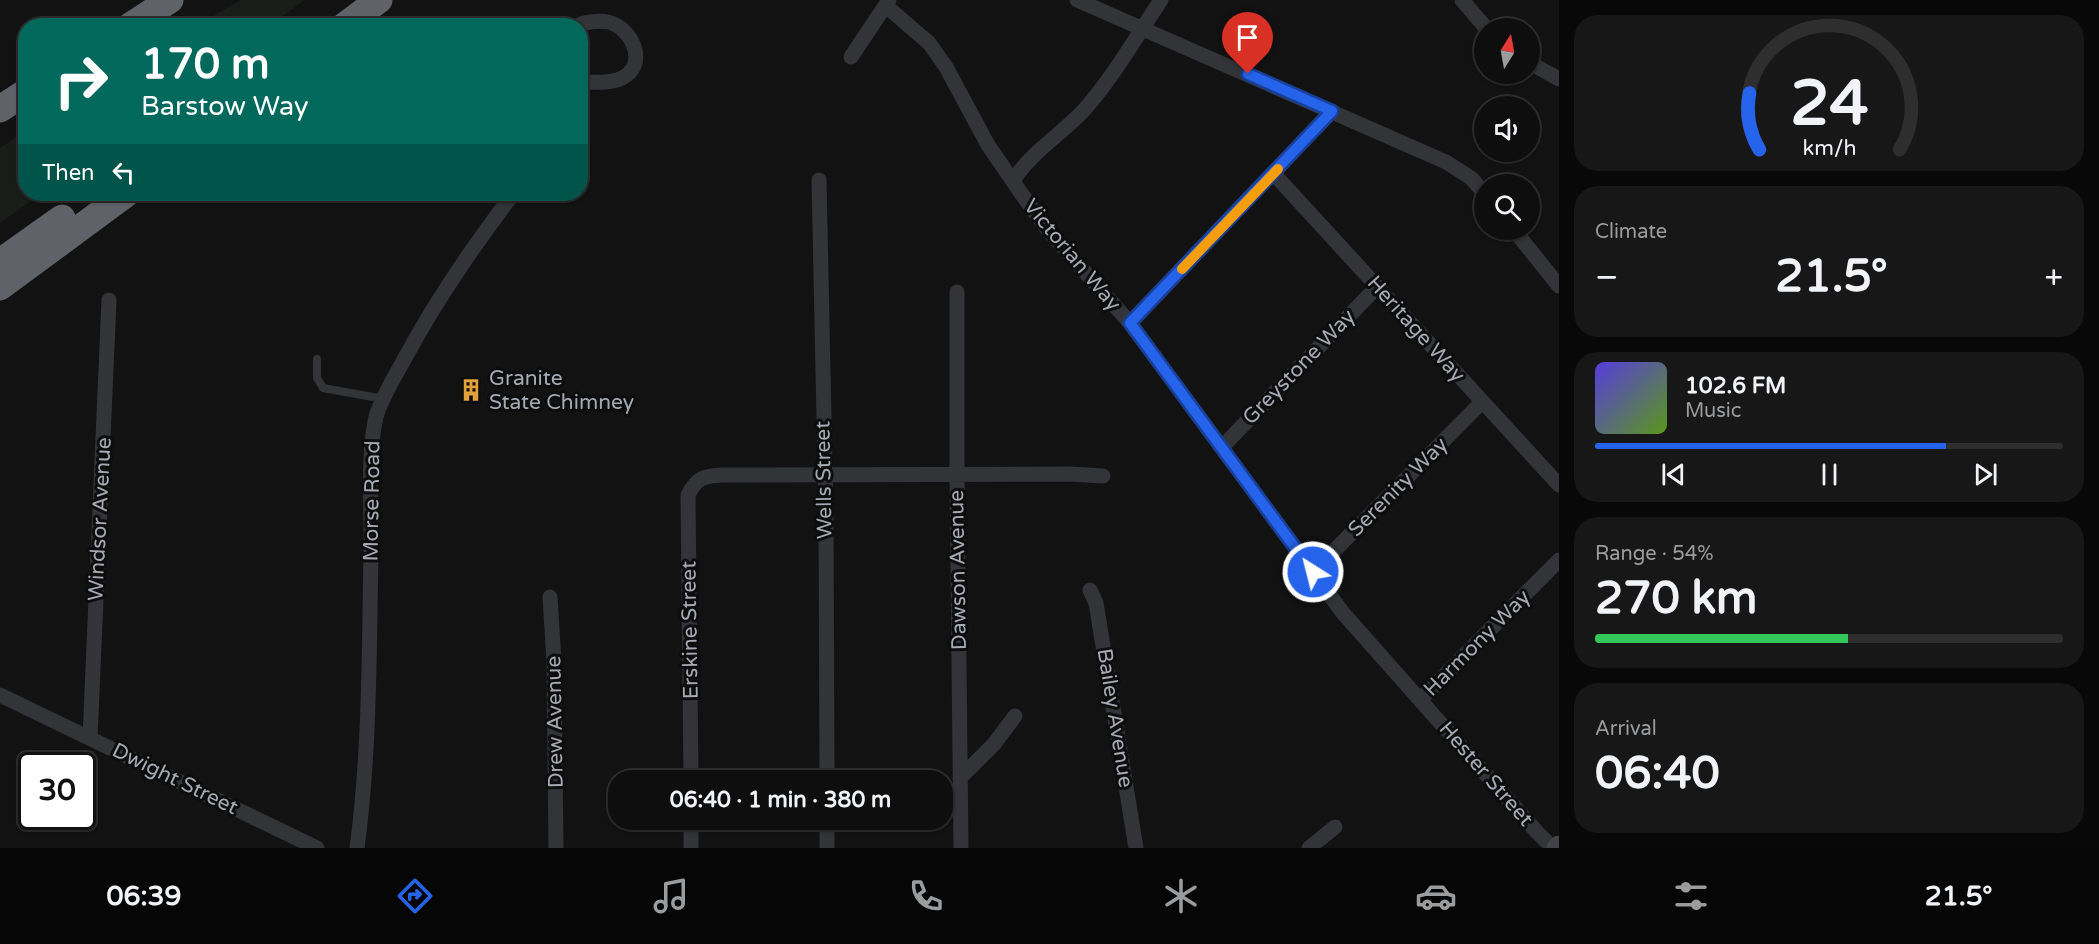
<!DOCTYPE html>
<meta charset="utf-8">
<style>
body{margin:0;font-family:"Varela Round",sans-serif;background:#171717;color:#f1f3f6;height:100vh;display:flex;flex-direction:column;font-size:22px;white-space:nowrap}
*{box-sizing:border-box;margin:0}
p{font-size:20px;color:#9b9c9e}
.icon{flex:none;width:33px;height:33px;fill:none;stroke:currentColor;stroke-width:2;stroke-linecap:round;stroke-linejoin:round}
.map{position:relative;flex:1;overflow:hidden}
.sheet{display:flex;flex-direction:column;gap:15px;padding:15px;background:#080808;width:540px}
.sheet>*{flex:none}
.banner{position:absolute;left:18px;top:18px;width:570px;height:183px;border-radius:24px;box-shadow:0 2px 4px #0004,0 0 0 2px #2e2e2e;background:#00695c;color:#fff;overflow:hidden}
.needle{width:39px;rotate:11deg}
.tools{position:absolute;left:1474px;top:18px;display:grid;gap:12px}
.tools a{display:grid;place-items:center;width:66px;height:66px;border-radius:50%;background:#0e0e0e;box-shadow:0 2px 4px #0004,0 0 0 2px #2e2e2e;font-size:30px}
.speed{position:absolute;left:18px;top:752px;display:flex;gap:12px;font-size:30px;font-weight:700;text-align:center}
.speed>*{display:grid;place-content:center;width:78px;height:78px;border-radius:50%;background:#0e0e0e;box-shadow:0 2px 4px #0004,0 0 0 2px #2e2e2e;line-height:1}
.speed .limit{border:3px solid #111;border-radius:9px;background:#fff;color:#111}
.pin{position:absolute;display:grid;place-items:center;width:51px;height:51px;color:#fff;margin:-62px -26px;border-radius:50% 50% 50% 0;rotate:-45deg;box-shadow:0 0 6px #0007}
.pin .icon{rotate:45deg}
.me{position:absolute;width:66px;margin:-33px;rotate:324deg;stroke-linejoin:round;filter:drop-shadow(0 0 4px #0008)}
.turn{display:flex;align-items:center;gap:21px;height:126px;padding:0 24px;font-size:27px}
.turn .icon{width:78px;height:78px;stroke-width:2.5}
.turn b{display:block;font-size:42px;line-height:51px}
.then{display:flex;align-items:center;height:57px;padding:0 24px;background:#0003;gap:12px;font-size:22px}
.big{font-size:45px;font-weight:800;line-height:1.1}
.sheet .card{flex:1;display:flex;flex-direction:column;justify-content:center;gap:9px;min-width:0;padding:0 21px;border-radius:24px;background:#171717}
.sheet .dial{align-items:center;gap:0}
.dial svg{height:156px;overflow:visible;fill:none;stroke:#2e2e2e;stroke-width:7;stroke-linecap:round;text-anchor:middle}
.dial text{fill:#f1f3f6;stroke:none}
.song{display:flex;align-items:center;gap:18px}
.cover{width:72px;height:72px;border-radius:9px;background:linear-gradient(135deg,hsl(250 70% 55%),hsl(90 70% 35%))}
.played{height:6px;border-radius:3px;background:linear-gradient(90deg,#2563eb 75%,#2e2e2e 75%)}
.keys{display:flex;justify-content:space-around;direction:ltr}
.heat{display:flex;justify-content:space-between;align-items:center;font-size:33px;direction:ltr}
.charge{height:9px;border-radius:4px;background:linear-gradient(90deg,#34c759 54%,#2e2e2e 0)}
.trip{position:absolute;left:608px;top:770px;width:345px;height:60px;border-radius:24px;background:#0e0e0e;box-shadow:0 2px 4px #0004,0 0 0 2px #2e2e2e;font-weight:800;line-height:60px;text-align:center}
.dock{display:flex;height:96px;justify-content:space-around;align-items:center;background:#060606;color:#9b9c9e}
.dock .icon{width:42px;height:42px}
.dock .on{color:#2563eb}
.dock b{font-size:27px;color:#f1f3f6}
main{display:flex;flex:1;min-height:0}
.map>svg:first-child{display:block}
.green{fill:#181d19}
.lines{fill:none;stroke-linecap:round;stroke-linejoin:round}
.service{stroke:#333438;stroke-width:8}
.minor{stroke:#333438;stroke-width:15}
.secondary{stroke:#414347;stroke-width:21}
.motorway{stroke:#5f6268;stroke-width:27}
.route-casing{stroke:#184099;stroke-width:15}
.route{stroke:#2563eb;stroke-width:10}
.slow{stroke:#f59e0b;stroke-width:10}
.labels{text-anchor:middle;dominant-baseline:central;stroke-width:6;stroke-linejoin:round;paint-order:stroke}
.street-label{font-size:21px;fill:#a4a9b2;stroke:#0d0d0e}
.poi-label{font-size:21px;fill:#a4a9b2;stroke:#0d0d0e;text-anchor:start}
</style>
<main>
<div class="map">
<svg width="1559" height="848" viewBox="0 0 1559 848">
<rect width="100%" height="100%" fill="#121213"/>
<path class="green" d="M240,0H305L270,25H198Z
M25,131L26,194H41L0,223V148Z"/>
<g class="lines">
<path class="service" d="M317,359V378L323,388L384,399"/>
<path class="minor" d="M1077,0L1446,162L1471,178L1485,194
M1462,0L1486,28
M886,6L929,43L946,67L988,145L1021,193L1047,229L1130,323L1343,613L1537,832L1553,848
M576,26C585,22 598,20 608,22C632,27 649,65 622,78C610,84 594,82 580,82
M851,57L889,0
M1530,63L1559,79
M1274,174L1559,485
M819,180L826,513L827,780
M1013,181C1030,153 1062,134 1084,110C1114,76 1136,37 1161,0
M1514,230L1559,286
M957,292V474L961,848
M1130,323L1332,111
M1222,447L1377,287
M1313,572L1482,402
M1090,590L1096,603L1136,848
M550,597L554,662L556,848
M0,695L317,848
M1420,700L1559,560
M90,738L109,300
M960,778L994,744L1015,716
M691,780L688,495C697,477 704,476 723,475L1070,474L1103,476
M827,819V848
M357,848C370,751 369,651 371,553C372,513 367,455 376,417C382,396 396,375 406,356C437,299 474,245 513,194
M691,848V819
M1309,848L1335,827"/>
<path class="secondary" d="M1557,848L1559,846"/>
<path class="motorway" d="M130,26L170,0
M344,26L379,0
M0,109L26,92
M0,262L62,218
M0,287L126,194"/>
</g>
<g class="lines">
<g class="route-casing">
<path id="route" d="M1248,74L1332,111L1130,323L1313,572"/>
</g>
<use href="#route" class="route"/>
<path class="slow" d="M1182,269L1278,169"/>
</g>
<defs>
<g id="building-bare" transform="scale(1.8)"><path d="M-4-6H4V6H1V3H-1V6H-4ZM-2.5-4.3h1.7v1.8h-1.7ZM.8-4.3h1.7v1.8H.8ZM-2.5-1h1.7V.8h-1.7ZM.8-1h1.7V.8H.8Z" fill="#e2a03a" stroke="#0d0d0e" stroke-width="2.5" paint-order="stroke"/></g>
</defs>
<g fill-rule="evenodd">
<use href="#building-bare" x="471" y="390"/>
</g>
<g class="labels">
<g class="street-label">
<text transform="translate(1072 255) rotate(50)">Victorian Way</text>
<text transform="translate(1416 329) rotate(48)">Heritage Way</text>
<text transform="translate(1299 367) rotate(-46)">Greystone Way</text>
<text transform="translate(824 480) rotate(-91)">Wells Street</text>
<text transform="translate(1398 487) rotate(-45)">Serenity Way</text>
<text transform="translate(372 501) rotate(-89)">Morse Road</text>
<text transform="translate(100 519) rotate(-87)">Windsor Avenue</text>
<text transform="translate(958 570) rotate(-91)">Dawson Avenue</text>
<text transform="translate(690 630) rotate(-91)">Erskine Street</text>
<text transform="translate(1477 643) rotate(-45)">Harmony Way</text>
<text transform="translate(1115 718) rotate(81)">Bailey Avenue</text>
<text transform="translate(555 722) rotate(-91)">Drew Avenue</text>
<text transform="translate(1486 774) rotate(49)">Hester Street</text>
<text transform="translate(175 779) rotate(26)">Dwight Street</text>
</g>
<g class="poi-label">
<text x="489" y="378">Granite<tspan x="489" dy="24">State Chimney</tspan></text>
</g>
</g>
</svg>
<div class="tools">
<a><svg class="needle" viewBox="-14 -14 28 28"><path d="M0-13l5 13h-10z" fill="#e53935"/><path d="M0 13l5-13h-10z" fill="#9b9c9e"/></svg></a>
<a><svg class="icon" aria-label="sound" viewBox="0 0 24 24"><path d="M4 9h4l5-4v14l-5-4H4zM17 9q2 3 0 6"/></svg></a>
<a><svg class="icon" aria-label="search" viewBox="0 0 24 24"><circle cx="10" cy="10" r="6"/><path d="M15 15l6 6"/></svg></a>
</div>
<div class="speed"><div class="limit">30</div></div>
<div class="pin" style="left:1248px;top:74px;background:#d93025"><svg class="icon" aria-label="arrive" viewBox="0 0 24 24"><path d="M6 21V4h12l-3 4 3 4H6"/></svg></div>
<svg class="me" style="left:1313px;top:572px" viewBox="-20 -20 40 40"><circle r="17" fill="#2563eb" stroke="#fff" stroke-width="3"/><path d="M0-11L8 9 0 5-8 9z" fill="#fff"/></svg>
<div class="trip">06:40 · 1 min · 380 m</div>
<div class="banner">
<div class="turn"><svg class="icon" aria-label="right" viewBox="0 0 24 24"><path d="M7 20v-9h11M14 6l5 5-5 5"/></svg><div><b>170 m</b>Barstow Way</div></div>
<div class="then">Then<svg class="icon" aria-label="left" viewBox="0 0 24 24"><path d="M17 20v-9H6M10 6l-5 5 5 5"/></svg></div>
</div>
</div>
<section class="sheet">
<div class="card dial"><svg viewBox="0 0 100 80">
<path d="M14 69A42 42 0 1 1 86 69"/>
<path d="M14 69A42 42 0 0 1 9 40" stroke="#2563eb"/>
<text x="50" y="56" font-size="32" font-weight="700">24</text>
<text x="50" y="72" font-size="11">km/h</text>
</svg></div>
<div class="card"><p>Climate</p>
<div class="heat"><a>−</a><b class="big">21.5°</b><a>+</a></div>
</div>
<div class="card">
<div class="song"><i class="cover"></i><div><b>102.6 FM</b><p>Music</p></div></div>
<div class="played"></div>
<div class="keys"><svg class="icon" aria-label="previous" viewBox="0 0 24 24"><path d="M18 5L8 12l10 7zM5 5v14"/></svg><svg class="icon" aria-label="pause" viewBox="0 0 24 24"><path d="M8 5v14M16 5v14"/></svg><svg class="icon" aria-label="next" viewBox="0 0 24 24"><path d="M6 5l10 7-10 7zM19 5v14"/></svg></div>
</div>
<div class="card"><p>Range · 54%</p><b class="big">270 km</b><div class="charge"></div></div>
<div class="card"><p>Arrival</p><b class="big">06:40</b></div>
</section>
</main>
<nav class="dock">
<b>06:39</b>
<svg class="icon on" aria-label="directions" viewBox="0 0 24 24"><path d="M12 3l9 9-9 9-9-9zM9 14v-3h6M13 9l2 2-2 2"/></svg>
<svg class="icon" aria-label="music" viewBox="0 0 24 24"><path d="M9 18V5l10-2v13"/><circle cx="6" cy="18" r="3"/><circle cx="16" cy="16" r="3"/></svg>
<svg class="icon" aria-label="phone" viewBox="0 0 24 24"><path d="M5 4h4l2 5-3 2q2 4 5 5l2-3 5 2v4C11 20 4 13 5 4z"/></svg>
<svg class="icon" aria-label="climate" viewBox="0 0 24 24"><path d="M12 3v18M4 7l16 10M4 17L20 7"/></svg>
<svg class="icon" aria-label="car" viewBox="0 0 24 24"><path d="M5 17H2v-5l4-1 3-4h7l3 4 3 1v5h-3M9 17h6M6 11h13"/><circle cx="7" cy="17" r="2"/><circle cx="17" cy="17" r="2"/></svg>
<svg class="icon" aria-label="filters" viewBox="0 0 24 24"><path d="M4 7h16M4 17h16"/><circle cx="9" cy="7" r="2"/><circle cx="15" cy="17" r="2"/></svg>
<b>21.5°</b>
</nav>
